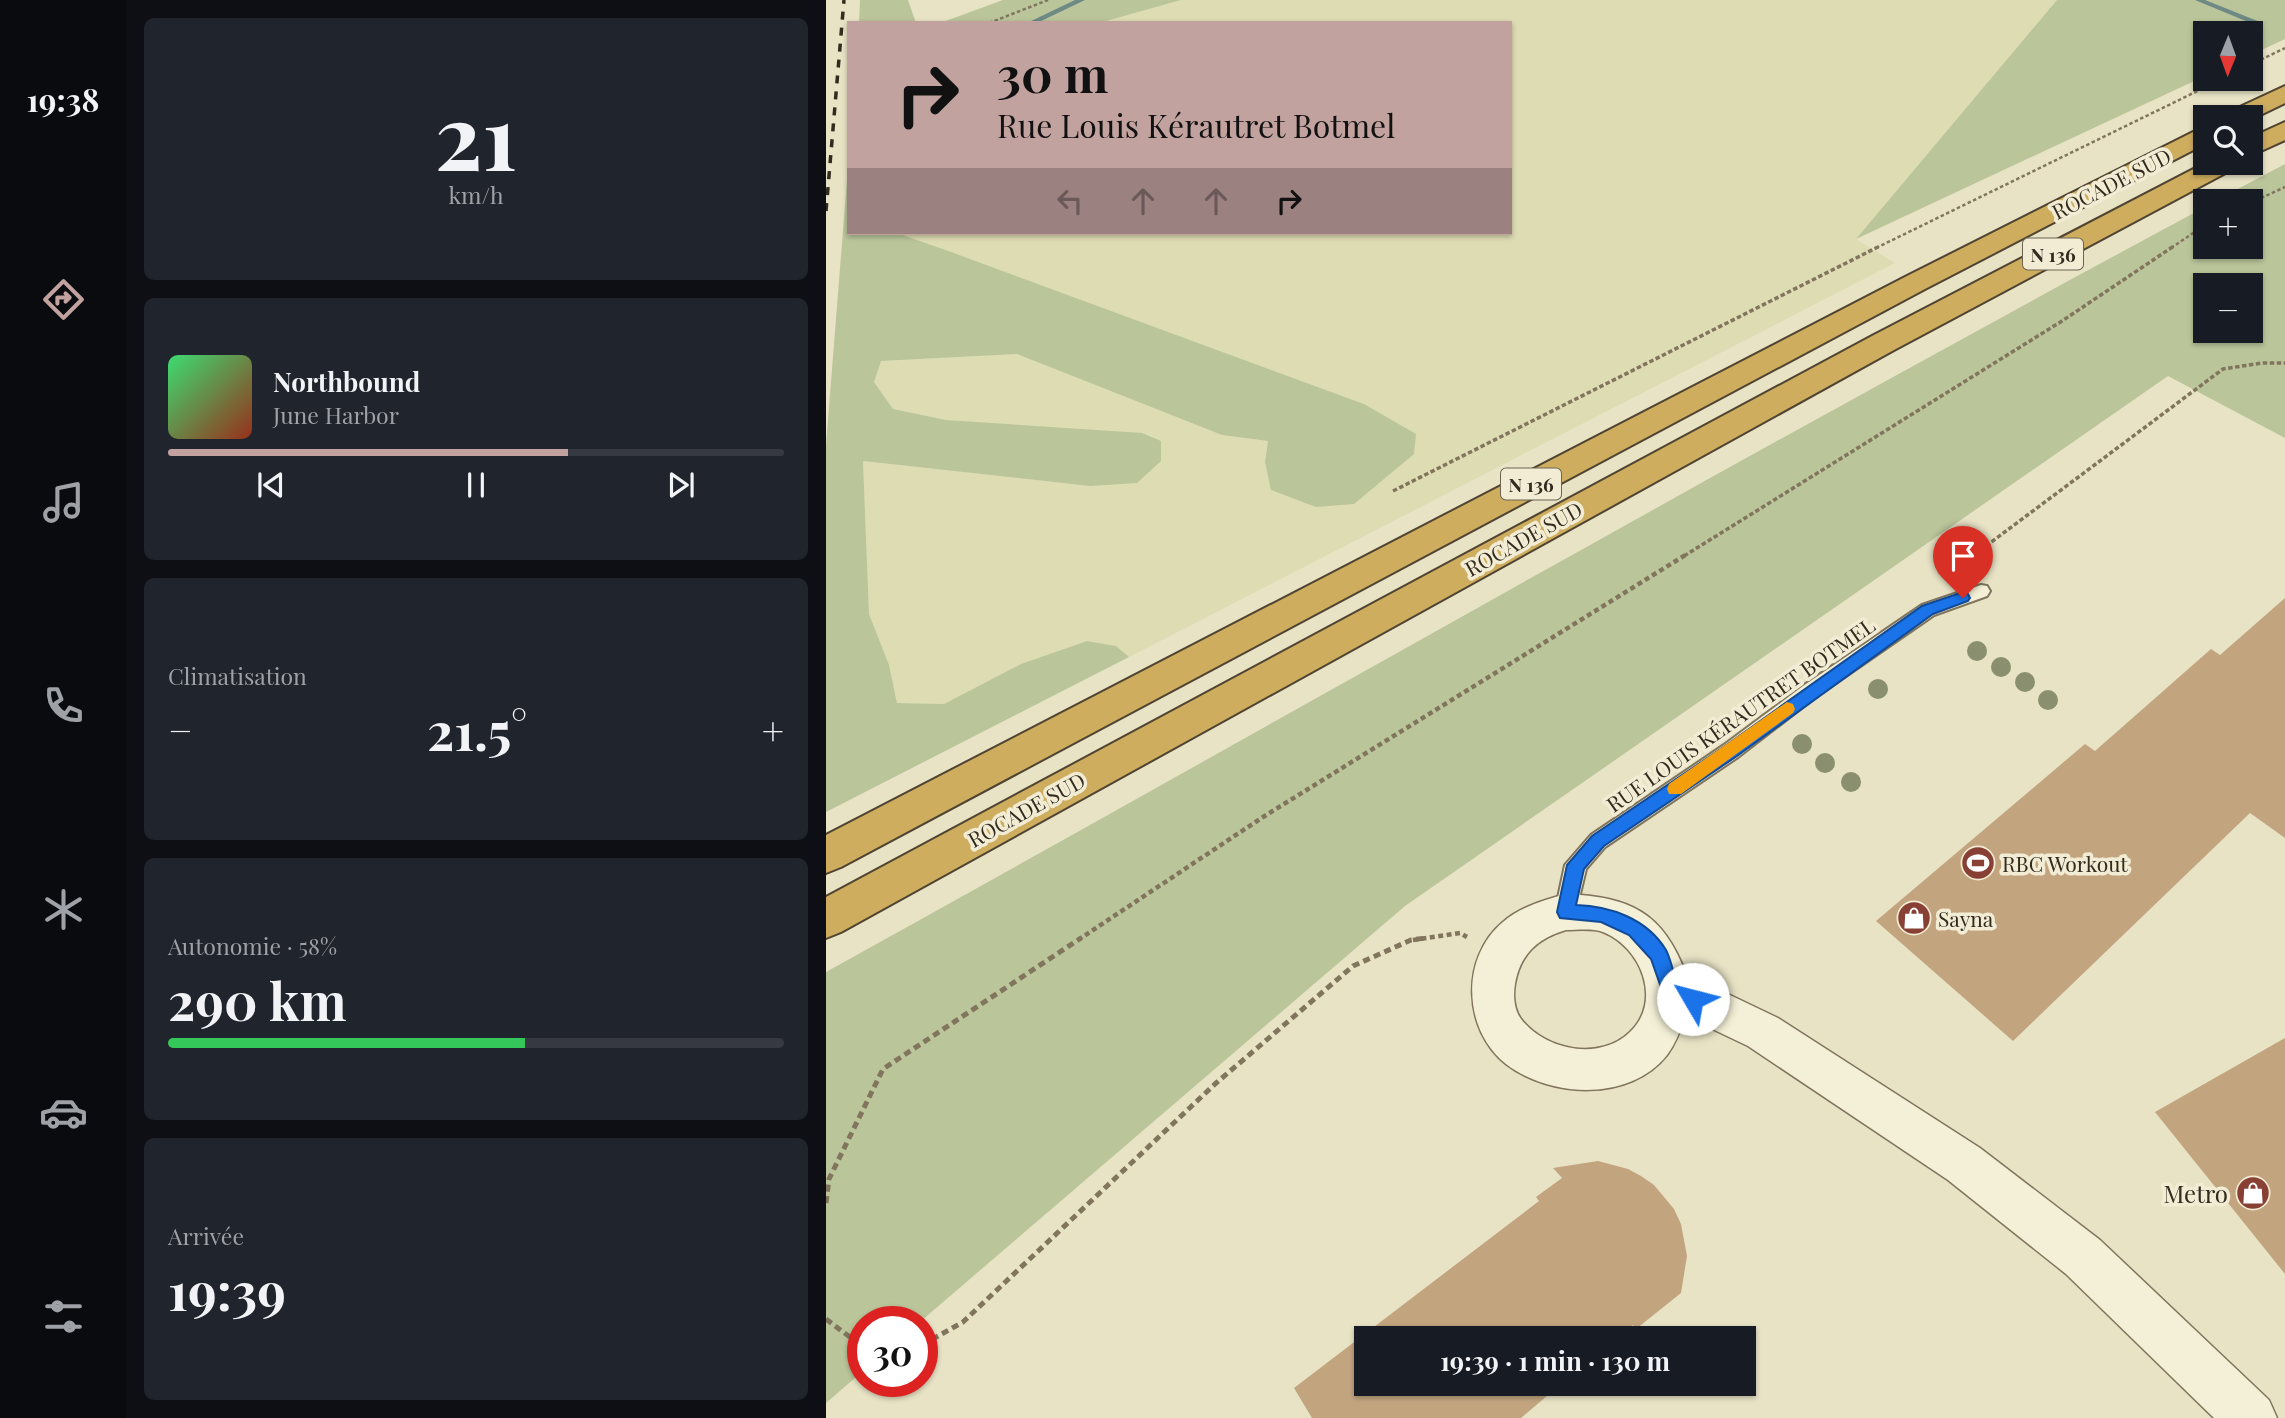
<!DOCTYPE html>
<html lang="fr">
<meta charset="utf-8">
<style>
body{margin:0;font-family:"Playfair Display",serif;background:#20242c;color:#f1f3f6;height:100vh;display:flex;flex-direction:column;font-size:26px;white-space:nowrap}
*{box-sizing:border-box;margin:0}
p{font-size:23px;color:#9ea1a6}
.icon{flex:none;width:38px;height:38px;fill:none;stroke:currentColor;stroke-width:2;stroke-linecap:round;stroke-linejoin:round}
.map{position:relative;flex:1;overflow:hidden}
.drawer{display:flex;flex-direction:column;gap:18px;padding:18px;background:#0d0f14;width:700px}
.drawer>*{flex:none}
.guide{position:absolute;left:21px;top:21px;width:665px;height:214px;border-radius:0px;box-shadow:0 2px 5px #0004;background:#c2a29f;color:#111;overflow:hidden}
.needle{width:46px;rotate:181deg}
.tools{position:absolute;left:1367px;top:21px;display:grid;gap:14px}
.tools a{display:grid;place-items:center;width:70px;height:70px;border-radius:0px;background:#171b24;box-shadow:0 2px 5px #0004;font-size:35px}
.speed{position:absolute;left:21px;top:1306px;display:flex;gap:14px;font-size:35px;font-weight:700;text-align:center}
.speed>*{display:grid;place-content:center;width:91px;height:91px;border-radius:50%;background:#171b24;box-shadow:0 2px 5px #0004;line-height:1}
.speed .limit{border:10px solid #d22;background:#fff;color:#111}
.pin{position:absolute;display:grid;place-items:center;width:60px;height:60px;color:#fff;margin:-72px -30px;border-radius:50% 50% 50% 0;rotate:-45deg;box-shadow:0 0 7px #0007}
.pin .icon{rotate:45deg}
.me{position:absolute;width:77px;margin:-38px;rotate:307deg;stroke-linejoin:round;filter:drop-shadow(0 0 5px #0008)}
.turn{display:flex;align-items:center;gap:24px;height:147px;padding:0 35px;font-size:32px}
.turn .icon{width:91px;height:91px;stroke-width:2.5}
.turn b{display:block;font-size:49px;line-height:60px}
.lanes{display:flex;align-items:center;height:66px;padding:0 35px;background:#0003;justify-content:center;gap:35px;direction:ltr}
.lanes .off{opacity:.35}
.big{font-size:52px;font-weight:700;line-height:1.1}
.drawer .card{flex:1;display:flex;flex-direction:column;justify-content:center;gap:10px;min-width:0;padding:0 24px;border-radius:10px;background:#20242c}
.drawer .dial{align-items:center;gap:0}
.dial b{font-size:91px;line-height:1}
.song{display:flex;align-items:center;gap:21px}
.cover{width:84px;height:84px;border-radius:10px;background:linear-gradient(135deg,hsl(140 70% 55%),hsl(10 70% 35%))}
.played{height:7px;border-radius:4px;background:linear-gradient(90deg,#c2a29f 65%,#363941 65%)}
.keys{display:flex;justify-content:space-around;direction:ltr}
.heat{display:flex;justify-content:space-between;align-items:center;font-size:38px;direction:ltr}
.charge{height:10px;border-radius:5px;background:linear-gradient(90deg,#34c759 58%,#363941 0)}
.trip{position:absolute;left:528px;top:1326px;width:402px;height:70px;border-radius:0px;background:#171b24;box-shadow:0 2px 5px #0004;font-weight:700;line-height:70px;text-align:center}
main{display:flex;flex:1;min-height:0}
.dock{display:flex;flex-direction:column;width:126px;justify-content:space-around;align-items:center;background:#090b0e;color:#9ea1a6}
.dock .icon{width:49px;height:49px}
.dock .on{color:#c2a29f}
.dock b{font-size:32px;color:#f1f3f6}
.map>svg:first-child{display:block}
.farmland{fill:#dddcb3}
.green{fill:#bac59a;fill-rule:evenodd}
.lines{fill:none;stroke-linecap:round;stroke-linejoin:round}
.stream{fill:#6e8986;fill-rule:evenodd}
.building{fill:#c2a47f}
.lane-casing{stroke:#81755d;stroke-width:4}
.street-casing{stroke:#81755d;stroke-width:3}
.highway-casing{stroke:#4f4331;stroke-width:4}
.path-far3{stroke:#81755d;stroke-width:2.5;stroke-dasharray:3.5 2.5;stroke-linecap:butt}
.path-far2{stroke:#81755d;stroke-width:3.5;stroke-dasharray:4.5 2.5;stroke-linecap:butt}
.path-far1{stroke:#81755d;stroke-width:4.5;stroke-dasharray:5 3.5;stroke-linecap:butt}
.path{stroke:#81755d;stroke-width:5;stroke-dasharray:7 4.5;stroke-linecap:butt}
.lane{fill:#f4f0d7;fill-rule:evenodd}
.street{fill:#f4f0d7;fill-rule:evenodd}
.highway{fill:#cead5f;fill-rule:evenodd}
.rail{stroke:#332b1f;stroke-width:3.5;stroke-dasharray:8 8;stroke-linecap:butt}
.tree{fill:#8a906f}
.route{fill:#1a73e8;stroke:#114b97;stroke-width:2}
.slow{fill:#f59e0b}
.labels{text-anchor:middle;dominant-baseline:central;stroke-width:7;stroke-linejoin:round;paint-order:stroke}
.shield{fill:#f1ecd3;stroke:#6c6555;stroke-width:2}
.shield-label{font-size:19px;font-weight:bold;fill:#332b1f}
.street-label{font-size:21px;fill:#332b1f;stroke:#f1ecd3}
.poi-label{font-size:21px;fill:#332b1f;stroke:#f1ecd3;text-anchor:start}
.near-poi-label{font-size:24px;fill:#332b1f;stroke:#f1ecd3;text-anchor:end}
</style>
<main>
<nav class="dock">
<b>19:38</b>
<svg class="icon on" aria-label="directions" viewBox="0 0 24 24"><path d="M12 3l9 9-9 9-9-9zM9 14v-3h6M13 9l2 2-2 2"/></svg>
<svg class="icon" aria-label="music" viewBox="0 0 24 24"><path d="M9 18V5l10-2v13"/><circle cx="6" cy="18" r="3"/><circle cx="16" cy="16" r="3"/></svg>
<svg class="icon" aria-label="phone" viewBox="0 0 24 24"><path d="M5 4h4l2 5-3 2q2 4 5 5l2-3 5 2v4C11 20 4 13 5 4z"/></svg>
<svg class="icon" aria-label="climate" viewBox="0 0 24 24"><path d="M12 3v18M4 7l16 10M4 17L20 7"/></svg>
<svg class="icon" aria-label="car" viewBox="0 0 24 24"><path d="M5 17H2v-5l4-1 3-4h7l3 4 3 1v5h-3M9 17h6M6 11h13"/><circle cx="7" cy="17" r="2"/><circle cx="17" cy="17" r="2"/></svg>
<svg class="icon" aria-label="filters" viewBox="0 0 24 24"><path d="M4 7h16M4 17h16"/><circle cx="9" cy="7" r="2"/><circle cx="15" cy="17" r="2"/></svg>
</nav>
<section class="drawer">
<div class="card dial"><b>21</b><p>km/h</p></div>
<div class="card">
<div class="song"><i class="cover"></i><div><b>Northbound</b><p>June Harbor</p></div></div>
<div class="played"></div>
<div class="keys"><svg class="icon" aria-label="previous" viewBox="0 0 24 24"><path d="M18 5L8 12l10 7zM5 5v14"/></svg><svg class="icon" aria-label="pause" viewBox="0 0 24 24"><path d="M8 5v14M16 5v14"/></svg><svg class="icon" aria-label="next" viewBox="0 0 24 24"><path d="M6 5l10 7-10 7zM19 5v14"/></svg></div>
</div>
<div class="card"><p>Climatisation</p>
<div class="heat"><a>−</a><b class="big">21.5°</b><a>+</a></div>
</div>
<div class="card"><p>Autonomie · 58%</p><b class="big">290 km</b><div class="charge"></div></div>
<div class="card"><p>Arrivée</p><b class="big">19:39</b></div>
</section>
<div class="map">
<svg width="1459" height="1418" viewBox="0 0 1459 1418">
<rect width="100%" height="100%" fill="#e8e3c5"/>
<path class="farmland" d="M355,0H1231L1030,239L1069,263L303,657L289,646L261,641L195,664L118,704L71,703L63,665L43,614L37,461L264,486L191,426L120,420L67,409L48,382L55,361L191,354L396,435L442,441L439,462L538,404L71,233H684V23H273Z"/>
<path class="green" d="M34,0H82L90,23H33Z
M177,0H355L273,23H114Z
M1231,0H1459V39L1425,55L1424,33H1379V76L1030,239Z
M23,155V233H71L125,252L538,404L590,434L588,454L528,504L490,507L445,490L439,462L442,441L396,435L191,354L55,361L48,382L67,409L120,420L316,433L335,441V461L311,483L264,486L37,461L43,614L63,665L71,703L118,704L195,664L261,641L290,646L303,657L0,812V445Z
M1459,164V438L1342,376L579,906L95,1321H37V1371L0,1403V972C460,717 916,456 1379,207V247H1424V201H1389ZM1379,285H1424V331H1379Z"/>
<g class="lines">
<path class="stream" d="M249,0H259L211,23H201Z
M1369,0H1379L1434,22L1427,24Z"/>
</g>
<path class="building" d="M1459,598V838L1424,813L1187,1041L1050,921L1259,744L1269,751L1385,649L1394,655Z
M1459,1038V1274L1329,1112Z
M772,1161L802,1169L815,1176L828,1185L848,1209L855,1224L861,1256L855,1293L810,1329L807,1325L790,1339H541V1384H735L695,1418H486L468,1388L713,1201L710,1197L736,1178L727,1168Z"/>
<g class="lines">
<g class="lane-casing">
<path id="lane" d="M1155,585L1161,586L1164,591L1161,596L1108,615L991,696L912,757L779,847L760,869L748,919L740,921L732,919L729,912L739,865L765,835L898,745L977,686L1096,605Z"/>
</g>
<g class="street-casing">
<path id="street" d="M740,894C804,897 837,912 860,974L952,1018L1154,1148L1274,1240L1443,1400L1451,1418H1388L1240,1274L1122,1180L922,1046L859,1016C855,1029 850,1043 841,1055C804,1102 724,1098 680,1064C637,1030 634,958 677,922C694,907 718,900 740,894ZM740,930C752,930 766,928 777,932C815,947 837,1001 804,1032C774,1061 720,1051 695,1019C688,1009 687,996 689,984C694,954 712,938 740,930Z"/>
</g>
<g class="highway-casing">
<path id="highway" d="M1459,86V103L1424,120V117H1399L1403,112Z
M1459,122V140L1424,156V138Z
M1379,126V144L1099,289L15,867L0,873V835L1079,277Z
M1379,163H1411L1407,169L1068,350L15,932L0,938V897L1046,336Z"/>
</g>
<path class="path-far3" d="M163,23L222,0
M1424,65L1459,48
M1424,203L1459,187
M1050,248L1396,79
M1345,248L1379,225"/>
<path class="path-far2" d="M567,491L1054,246
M858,556L1236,321L1348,246
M1152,556V552L1397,369L1436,363H1459"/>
<path class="path-far1" d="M1152,554L1153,566
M252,940L437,817L861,554
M587,940L634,933L641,937"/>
<path class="path" d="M0,1203L3,1179L57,1069L255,938
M0,1319L37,1347
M96,1345L137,1322L389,1084L527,966L585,940L600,938"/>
<use href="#lane" class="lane"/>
<use href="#street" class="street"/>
<use href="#highway" class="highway"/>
<path class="rail" d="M0,211L18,0"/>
</g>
<g class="tree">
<circle cx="1151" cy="651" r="10"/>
<circle cx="1175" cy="667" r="10"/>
<circle cx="1199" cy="682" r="10"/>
<circle cx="1052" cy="689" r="10"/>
<circle cx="1222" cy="700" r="10"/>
<circle cx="976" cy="744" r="10"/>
<circle cx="999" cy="763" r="10"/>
<circle cx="1025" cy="782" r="10"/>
</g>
<path class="route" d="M1137,592L1142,594L1144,598L1142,601L1107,614L911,756L778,846L758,869L750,905C785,906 821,919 840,950C845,960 847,972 851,982L873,993L876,999L873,1005L867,1007L837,993L825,959L803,935L775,922L734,918L731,912L741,865L766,836L899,746L1096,606Z"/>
<path class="slow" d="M961,702L967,704L969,709L967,713L855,794H843L841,789L843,784Z"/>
<defs>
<g id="stadium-disc" transform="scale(1.75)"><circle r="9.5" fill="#894034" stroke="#f1ecd3"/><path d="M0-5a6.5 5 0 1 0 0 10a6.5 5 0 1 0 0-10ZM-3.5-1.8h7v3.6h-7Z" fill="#fff"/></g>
<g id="shop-disc" transform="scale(1.75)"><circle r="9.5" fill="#894034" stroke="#f1ecd3"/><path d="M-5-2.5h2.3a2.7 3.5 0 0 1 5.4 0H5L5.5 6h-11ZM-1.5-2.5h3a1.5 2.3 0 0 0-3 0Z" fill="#fff"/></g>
</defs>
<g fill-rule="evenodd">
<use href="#stadium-disc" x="1152" y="863"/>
<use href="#shop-disc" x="1088" y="918"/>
<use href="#shop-disc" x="1427" y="1193"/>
</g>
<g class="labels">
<g class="shield">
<rect x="1197" y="238.5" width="60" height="31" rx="5"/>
<rect x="675" y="468.5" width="60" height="31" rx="5"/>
</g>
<g class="shield-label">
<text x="1227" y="254">N 136</text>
<text x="705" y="484">N 136</text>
</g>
<g class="street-label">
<text transform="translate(1285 183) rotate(-27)">ROCADE SUD</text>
<text transform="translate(697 538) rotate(-29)">ROCADE SUD</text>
<text transform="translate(914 714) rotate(-35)">RUE LOUIS KÉRAUTRET BOTMEL</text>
<text transform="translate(200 809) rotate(-29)">ROCADE SUD</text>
</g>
<g class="poi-label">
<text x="1176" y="863">RBC Workout</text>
<text x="1112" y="918">Sayna</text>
</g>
<g class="near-poi-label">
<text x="1402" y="1193">Metro</text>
</g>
</g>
</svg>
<div class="tools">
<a><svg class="needle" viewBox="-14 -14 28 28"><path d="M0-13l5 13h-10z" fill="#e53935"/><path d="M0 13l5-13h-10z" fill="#9ea1a6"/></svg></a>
<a><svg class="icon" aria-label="search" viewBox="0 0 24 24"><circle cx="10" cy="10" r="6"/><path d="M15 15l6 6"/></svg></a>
<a>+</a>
<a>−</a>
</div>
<div class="speed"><div class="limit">30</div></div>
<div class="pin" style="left:1137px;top:598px;background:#d93025"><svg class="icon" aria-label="arrive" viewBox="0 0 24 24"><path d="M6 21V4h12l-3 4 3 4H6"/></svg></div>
<svg class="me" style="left:867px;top:999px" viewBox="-20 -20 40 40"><circle r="19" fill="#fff"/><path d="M0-13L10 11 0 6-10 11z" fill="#1a73e8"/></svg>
<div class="trip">19:39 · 1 min · 130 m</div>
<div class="guide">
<div class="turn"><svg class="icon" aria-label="right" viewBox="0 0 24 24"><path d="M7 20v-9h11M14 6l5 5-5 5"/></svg><div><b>30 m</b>Rue Louis Kérautret Botmel</div></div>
<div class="lanes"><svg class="icon off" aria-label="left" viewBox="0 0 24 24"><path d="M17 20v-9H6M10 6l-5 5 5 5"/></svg><svg class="icon off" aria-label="ahead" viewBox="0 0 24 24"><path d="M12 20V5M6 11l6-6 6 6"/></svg><svg class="icon off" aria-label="ahead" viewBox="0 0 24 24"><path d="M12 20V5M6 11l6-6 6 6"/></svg><svg class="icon" aria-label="right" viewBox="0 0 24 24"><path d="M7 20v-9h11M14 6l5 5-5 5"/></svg></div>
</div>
</div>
</main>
